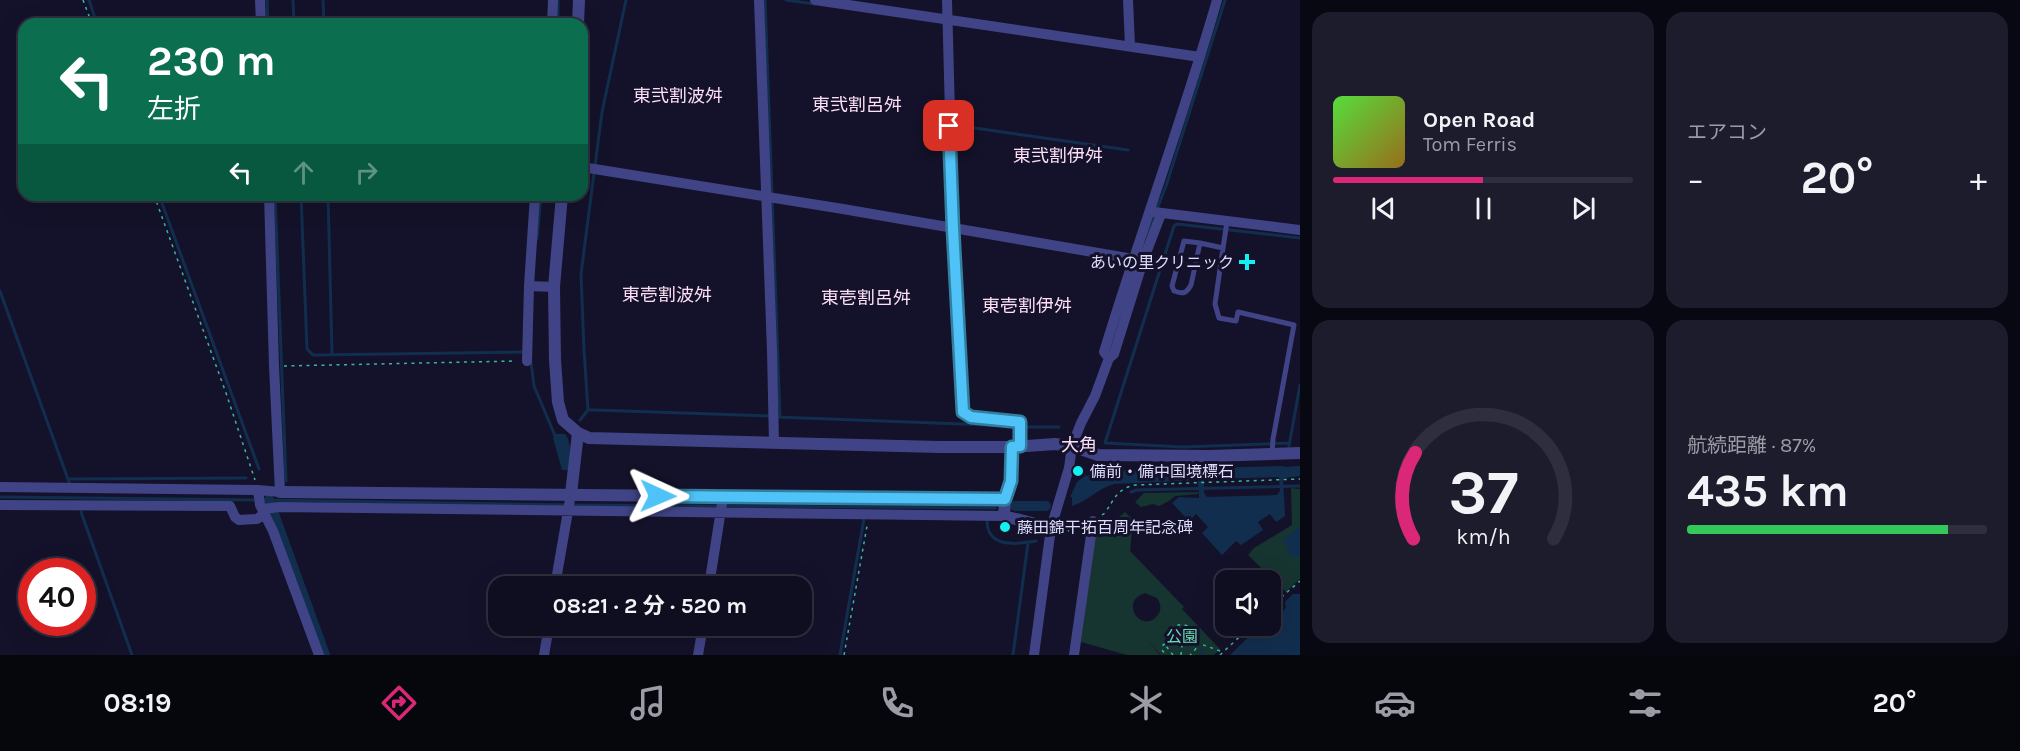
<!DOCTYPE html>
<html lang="ja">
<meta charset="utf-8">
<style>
body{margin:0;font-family:Karla,"Noto Sans JP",sans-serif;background:#1d1c2d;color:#f1f3f6;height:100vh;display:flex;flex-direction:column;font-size:22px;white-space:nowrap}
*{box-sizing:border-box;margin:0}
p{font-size:20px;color:#9b9ca5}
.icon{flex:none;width:33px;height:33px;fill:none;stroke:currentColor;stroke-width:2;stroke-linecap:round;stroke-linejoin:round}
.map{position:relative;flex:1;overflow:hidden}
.details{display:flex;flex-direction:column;gap:12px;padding:12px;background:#080812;width:720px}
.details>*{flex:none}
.top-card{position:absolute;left:18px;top:18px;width:570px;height:183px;border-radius:18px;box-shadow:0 6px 24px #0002,0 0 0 2px #2f2e3e;background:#0b6e4f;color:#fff;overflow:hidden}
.buttons{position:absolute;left:1215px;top:570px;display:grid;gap:12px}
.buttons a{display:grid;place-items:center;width:66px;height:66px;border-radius:12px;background:#0f0e20;box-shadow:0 6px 24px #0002,0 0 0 2px #2f2e3e;font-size:30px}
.speed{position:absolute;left:18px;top:558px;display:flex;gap:12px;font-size:30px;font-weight:700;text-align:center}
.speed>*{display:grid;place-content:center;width:78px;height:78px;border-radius:50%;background:#0f0e20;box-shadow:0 6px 24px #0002,0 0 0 2px #2f2e3e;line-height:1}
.speed .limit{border:9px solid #d22;background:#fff;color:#111}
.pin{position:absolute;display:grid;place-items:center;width:51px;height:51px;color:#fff;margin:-26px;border-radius:12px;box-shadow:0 3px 9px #0006}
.me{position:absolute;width:66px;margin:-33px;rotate:91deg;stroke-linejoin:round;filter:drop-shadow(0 0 4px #0008)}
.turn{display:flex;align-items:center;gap:21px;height:126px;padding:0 30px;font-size:27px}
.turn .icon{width:78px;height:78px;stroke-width:2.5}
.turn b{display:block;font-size:42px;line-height:51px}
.lanes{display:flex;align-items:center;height:57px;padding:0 30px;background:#0003;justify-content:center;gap:30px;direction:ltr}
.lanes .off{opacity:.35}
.big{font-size:45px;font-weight:700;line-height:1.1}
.details .widget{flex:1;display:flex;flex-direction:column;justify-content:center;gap:9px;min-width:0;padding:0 21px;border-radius:18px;background:#1d1c2d}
.details .dial{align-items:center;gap:0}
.dial svg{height:156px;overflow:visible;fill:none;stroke:#2f2e3e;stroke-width:7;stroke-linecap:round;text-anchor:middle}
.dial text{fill:#f1f3f6;stroke:none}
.song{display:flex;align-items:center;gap:18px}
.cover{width:72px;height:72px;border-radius:9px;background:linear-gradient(135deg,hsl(110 70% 55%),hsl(40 70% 35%))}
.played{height:6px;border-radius:3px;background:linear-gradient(90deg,#db2777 50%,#2f2e3e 50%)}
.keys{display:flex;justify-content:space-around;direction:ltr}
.heat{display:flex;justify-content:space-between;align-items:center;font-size:33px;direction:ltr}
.charge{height:9px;border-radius:4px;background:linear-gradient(90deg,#34c759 87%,#2f2e3e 0)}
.details .tiles{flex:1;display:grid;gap:12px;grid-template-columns:repeat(2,1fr)}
.trip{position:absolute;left:488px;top:576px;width:324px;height:60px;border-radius:18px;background:#0f0e20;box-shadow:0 6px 24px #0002,0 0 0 2px #2f2e3e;font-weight:700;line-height:60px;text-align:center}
.tab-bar{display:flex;height:96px;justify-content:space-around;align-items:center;background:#06060d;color:#9b9ca5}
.tab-bar .icon{width:42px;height:42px}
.tab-bar .on{color:#db2777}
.tab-bar b{font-size:27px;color:#f1f3f6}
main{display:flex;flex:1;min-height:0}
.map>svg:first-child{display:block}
.green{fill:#163430;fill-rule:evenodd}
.water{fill:#122e4e;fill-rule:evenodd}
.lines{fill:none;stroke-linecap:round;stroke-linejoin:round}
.stream{stroke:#122e4e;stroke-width:3}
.canal{stroke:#122e4e;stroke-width:10}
.path{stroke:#38b7a3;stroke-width:1.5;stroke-dasharray:3 4.5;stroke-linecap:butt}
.service{stroke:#404486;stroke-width:5}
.minor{stroke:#404486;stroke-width:10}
.tertiary{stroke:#404486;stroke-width:12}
.route-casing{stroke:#337fa1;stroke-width:15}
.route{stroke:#4fc3f7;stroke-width:10}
.poi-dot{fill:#14f0f2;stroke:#14122a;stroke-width:2}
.labels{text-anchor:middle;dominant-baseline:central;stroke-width:6;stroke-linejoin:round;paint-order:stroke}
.poi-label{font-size:16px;fill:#deddfd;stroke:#14122a;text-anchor:start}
.park-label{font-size:16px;fill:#6bdbb5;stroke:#14122a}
.neighbourhood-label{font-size:18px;fill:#fddff5;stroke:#14122a}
</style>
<main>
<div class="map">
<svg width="1300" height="655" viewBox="0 0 1300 655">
<rect width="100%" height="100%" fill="#14122a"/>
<path class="green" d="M1291,488L1300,489V579L1286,592L1248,555L1254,548L1292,525Z
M1198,492V494L1175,496L1169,501L1159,506L1153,504L1141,507L1135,502L1144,493Z
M1125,512L1132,519L1133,523L1130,551L1184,607L1182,609L1220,649L1214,655H1161L1148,641L1160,655H1127L1081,642L1095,527L1114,521ZM1145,593L1157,598C1161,604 1162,610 1157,616C1142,634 1118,602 1145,593Z"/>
<path class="water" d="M556,434H565C573,444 569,458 568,470H562L553,438Z
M1283,466L1284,467L1300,466V476L1283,478L1285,516L1276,522L1270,514L1258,522L1263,530L1241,545L1236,541L1222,555L1202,533L1208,527L1196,514L1189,521L1172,503L1179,497L1199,498L1198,480L1114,484C1098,488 1088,501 1072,506V497H1070L1077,482L1086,475L1087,476L1098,471ZM1279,477L1280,491L1277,495L1207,497L1204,493V479Z
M1300,527V557H1293L1287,552L1289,550L1283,541L1286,537Z
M1293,594H1300V655H1230L1260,626H1270L1271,620H1275L1286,608L1285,602Z"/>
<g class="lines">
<path class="stream" d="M89,0L97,24
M267,0L268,24
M293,0L294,24
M323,0L324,24
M765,0L780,417
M786,0L815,4
M558,24V0
M954,125L1128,150
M595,166L602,112L626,0
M159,195L259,469
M275,195L286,481
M301,195L307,349L313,355L524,352
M328,195L332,354
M1157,209L1166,186L1225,0
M1147,235L1154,215
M537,239L541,195
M0,291L69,482
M531,362L534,386L556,438
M588,410L584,350L581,274L594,173
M776,417L1015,426
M580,420L588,410H595L770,416
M1022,427H1059
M1289,443L1183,447L1105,443L1174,226L1177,224L1300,238
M1289,446L1300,385
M68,479L246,478
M1131,492L1137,490L1300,486
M0,497L255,500
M262,500L572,505L995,508
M81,512L132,655
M987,517C987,524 987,531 992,536C1001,547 1024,543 1036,541
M840,655L864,519
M1013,655L1028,543
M1200,655L1202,650"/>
<path class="canal" d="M269,500L325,655
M1015,506H1046"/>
<path class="path" d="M83,0L92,24
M154,195L226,393L255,480
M284,366L516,361
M1102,515L1105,513C1115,498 1117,489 1135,485L1300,479
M1061,534L1082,525
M1270,607L1300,581
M1166,641L1198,643L1223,652
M1165,644L1163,645L1162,650L1166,655
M844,655L867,526
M1173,655L1166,646V636C1178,609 1214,636 1190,655
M1181,655L1184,625
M1220,655L1251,626"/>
<path class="service" d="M1200,243L1184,241L1172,286L1174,291C1183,294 1186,294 1191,285L1200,243L1223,248L1215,304L1219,318L1236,321L1238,312L1294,325L1273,439L1272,453
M1223,248L1227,222"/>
<path class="minor" d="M260,0L261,24
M759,0L772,351L774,443
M815,0L1200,57
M947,0L953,229L963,412L971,417L1020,422V446
M1128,0L1130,46
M552,24L553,0
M582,167L843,209L1133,259
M1154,212L1300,230
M529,286L554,287
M1109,358L1104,352C1140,234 1183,118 1217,0
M527,361L529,286L535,195
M0,487L258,490L280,492L274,366L269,195
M258,490L260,505L273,531L319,655
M1005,499L1011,481L1012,447
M0,505L230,506L235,517L239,520L257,519L265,513
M263,509L279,507L1004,516
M555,586L571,494
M709,586L723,497
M544,655L549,626
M698,655L703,626
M1034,655L1051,528L1069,468L1072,446L1081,423L1095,396L1109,358L1114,354L1143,261L1161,214
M1074,655L1093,521"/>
<path class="tertiary" d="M578,24L579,0
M562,195L554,287L555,360L558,402L563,420L578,433L571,494
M578,433L589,438L939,447H1012L1055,444L1072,446L1098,455L1209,456L1300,453
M280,492C521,493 763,496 1005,499L1004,516L1051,528"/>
</g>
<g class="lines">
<g class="route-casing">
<path id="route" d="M658,496L1005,499L1011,481L1012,447L1020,446V422L971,417L963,412L953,229L949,126"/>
</g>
<use href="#route" class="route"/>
</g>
<g class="poi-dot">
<path d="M1244 253h6v6h6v6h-6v6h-6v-6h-6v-6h6z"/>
<circle cx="1078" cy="471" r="6"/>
<circle cx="1005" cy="527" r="6"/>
</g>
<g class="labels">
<g class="poi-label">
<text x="1234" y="262" text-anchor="end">あいの里クリニック</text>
<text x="1090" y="471">備前・備中国境標石</text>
<text x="1017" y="527">藤田錦干拓百周年記念碑</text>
</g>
<g class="park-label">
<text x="1182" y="636">公園</text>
</g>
<g class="neighbourhood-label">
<text x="678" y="96">東弐割波舛</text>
<text x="857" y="105">東弐割呂舛</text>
<text x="1058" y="156">東弐割伊舛</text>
<text x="667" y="295">東壱割波舛</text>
<text x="866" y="298">東壱割呂舛</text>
<text x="1027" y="306">東壱割伊舛</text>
<text x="1079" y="445">大角</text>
</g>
</g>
</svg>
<div class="buttons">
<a><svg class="icon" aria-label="sound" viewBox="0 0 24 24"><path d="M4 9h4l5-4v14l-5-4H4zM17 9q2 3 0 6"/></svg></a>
</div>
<div class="speed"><div class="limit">40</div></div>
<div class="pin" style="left:949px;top:126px;background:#d93025"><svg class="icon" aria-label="arrive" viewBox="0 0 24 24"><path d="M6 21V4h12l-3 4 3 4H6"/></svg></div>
<svg class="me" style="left:658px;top:496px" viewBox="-20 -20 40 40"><path d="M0-17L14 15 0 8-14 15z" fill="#4fc3f7" stroke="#fff" stroke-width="4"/></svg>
<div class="trip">08:21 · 2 分 · 520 m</div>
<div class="top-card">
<div class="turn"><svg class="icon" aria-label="left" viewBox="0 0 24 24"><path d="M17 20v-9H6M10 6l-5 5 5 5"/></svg><div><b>230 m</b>左折</div></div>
<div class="lanes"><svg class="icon" aria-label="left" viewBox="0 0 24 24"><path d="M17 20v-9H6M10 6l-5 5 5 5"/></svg><svg class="icon off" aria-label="ahead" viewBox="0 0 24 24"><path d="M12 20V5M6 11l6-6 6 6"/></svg><svg class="icon off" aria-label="right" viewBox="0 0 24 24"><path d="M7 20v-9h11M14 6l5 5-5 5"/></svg></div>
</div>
</div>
<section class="details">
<div class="tiles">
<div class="widget">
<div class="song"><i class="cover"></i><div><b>Open Road</b><p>Tom Ferris</p></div></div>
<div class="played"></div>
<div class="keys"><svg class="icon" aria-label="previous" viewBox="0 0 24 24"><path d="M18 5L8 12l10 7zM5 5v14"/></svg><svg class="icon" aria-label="pause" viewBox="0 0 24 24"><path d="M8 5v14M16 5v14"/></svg><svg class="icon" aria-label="next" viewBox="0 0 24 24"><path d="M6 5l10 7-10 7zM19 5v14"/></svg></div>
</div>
<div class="widget"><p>エアコン</p>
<div class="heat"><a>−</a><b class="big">20°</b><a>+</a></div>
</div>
<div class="widget dial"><svg viewBox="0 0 100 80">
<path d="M14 69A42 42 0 1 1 86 69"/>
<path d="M14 69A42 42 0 0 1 15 25" stroke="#db2777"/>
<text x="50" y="56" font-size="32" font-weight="700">37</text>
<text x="50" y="72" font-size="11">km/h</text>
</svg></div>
<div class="widget"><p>航続距離 · 87%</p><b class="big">435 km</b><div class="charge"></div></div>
</div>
</section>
</main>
<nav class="tab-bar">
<b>08:19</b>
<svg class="icon on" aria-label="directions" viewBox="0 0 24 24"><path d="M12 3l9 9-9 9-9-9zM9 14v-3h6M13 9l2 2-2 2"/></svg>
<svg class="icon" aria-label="music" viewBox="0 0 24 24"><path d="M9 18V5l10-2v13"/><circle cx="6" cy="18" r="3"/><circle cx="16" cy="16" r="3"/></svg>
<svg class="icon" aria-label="phone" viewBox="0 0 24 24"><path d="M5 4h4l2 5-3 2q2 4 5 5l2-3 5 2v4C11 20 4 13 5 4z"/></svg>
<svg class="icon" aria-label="climate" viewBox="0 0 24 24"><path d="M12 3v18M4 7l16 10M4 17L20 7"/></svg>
<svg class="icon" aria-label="car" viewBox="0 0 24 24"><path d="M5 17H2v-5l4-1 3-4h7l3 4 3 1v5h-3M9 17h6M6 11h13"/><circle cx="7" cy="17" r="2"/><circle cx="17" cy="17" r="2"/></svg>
<svg class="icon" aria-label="filters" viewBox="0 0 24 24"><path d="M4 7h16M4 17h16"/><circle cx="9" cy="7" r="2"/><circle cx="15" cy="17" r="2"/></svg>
<b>20°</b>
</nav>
